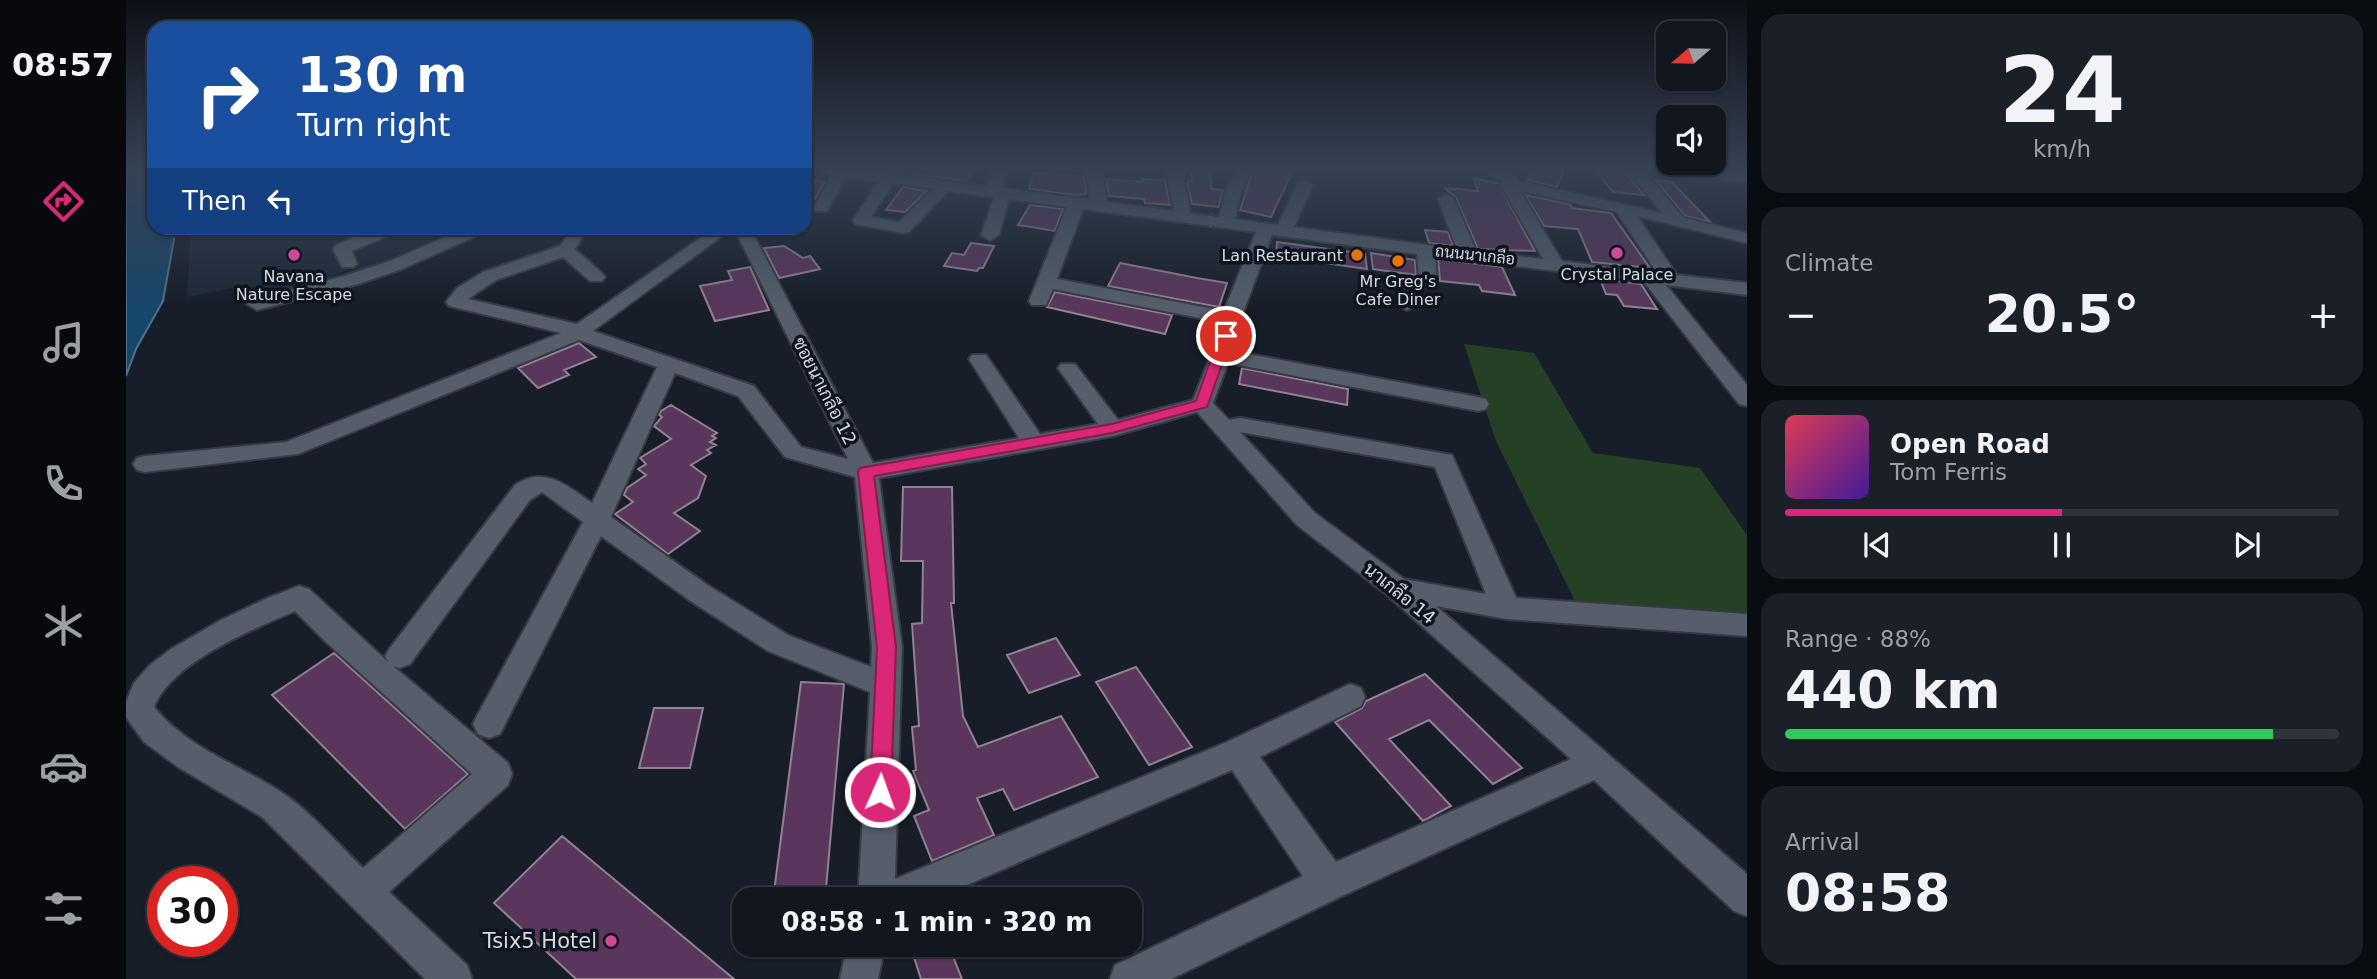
<!DOCTYPE html>
<meta charset="utf-8">
<style>
body{margin:0;font-family:"DejaVu Sans",Sarabun,sans-serif;background:#1a1f28;color:#f1f3f6;height:100vh;display:flex;flex-direction:column;font-size:26px;white-space:nowrap}
*{box-sizing:border-box;margin:0}
p{font-size:23px;color:#9c9fa4}
.icon{flex:none;width:38px;height:38px;fill:none;stroke:currentColor;stroke-width:2;stroke-linecap:round;stroke-linejoin:round}
.map{position:relative;flex:1;overflow:hidden}
.drawer{display:flex;flex-direction:column;gap:14px;padding:14px;background:#090c11;width:630px}
.drawer>*{flex:none}
.banner{position:absolute;left:21px;top:21px;width:665px;height:214px;border-radius:21px;box-shadow:0 2px 5px #0004,0 0 0 2px #30353d;background:#1a4fa0;color:#fff;overflow:hidden}
.needle{width:46px;rotate:250deg}
.fabs{position:absolute;left:1530px;top:21px;display:grid;gap:14px}
.fabs a{display:grid;place-items:center;width:70px;height:70px;border-radius:14px;background:#11161f;box-shadow:0 2px 5px #0004,0 0 0 2px #30353d;font-size:35px}
.speed{position:absolute;left:21px;top:866px;display:flex;gap:14px;font-size:35px;font-weight:700;text-align:center}
.speed>*{display:grid;place-content:center;width:91px;height:91px;border-radius:50%;background:#11161f;box-shadow:0 2px 5px #0004,0 0 0 2px #30353d;line-height:1}
.speed .limit{border:10px solid #d22;background:#fff;color:#111}
.pin{position:absolute;display:grid;place-items:center;width:60px;height:60px;color:#fff;margin:-30px;border:4px solid #fff;border-radius:50%;box-shadow:0 2px 7px #0007}
.me{position:absolute;width:77px;margin:-38px;rotate:2deg;stroke-linejoin:round;filter:drop-shadow(0 0 5px #0008)}
.turn{display:flex;align-items:center;gap:24px;height:147px;padding:0 35px;font-size:32px}
.turn .icon{width:91px;height:91px;stroke-width:2.5}
.turn b{display:block;font-size:49px;line-height:60px}
.then{display:flex;align-items:center;height:66px;padding:0 35px;background:#0003;gap:14px;font-size:26px}
.big{font-size:52px;font-weight:700;line-height:1.1}
.drawer .tile{flex:1;display:flex;flex-direction:column;justify-content:center;gap:10px;min-width:0;padding:0 24px;border-radius:21px;background:#1a1f28}
.drawer .dial{align-items:center;gap:0}
.dial b{font-size:91px;line-height:1}
.song{display:flex;align-items:center;gap:21px}
.cover{width:84px;height:84px;border-radius:10px;background:linear-gradient(135deg,hsl(350 70% 55%),hsl(260 70% 35%))}
.played{height:7px;border-radius:4px;background:linear-gradient(90deg,#db2777 50%,#30353d 50%)}
.keys{display:flex;justify-content:space-around;direction:ltr}
.heat{display:flex;justify-content:space-between;align-items:center;font-size:38px;direction:ltr}
.charge{height:10px;border-radius:5px;background:linear-gradient(90deg,#34c759 88%,#30353d 0)}
.trip{position:absolute;left:606px;top:887px;width:410px;height:70px;border-radius:21px;background:#11161f;box-shadow:0 2px 5px #0004,0 0 0 2px #30353d;font-weight:700;line-height:70px;text-align:center}
main{display:flex;flex:1;min-height:0}
.menu{display:flex;flex-direction:column;width:126px;justify-content:space-around;align-items:center;background:#07090c;color:#9c9fa4}
.menu .icon{width:49px;height:49px}
.menu .current{color:#db2777}
.menu b{font-size:32px;color:#f1f3f6}
.map>svg:first-child{display:block}
.built{fill:#1d2837}
.green{fill:#264026}
.water{fill:#164668;stroke:#4f728c;stroke-width:2}
.building{fill:#5a365c;stroke:#908390;stroke-width:2}
.lines{fill:none;stroke-linecap:round;stroke-linejoin:round}
.minor-casing{stroke:#363a43;stroke-width:4}
.minor{fill:#555e6a;fill-rule:evenodd}
.path-bridge{stroke:#6c727b;stroke-width:2.5;stroke-dasharray:1 3.5;stroke-linecap:butt}
.route{fill:#db2777;stroke:#8e194d;stroke-width:2}
.hotel-dot{fill:#d1479c;stroke:#0e151f;stroke-width:2.5}
.food-dot{fill:#e8710a;stroke:#0e151f;stroke-width:2.5}
.labels{text-anchor:middle;dominant-baseline:central;stroke-width:7;stroke-linejoin:round;paint-order:stroke}
.far-poi-label{font-size:16px;fill:#d4d9e0;stroke:#0e151f}
.far-street-label{font-size:16px;fill:#d4d9e0;stroke:#0e151f}
.street-label{font-size:18px;fill:#d4d9e0;stroke:#0e151f}
.near-poi-label{font-size:21px;fill:#d4d9e0;stroke:#0e151f;text-anchor:end}
</style>
<main>
<nav class="menu">
<b>08:57</b>
<svg class="icon current" aria-label="directions" viewBox="0 0 24 24"><path d="M12 3l9 9-9 9-9-9zM9 14v-3h6M13 9l2 2-2 2"/></svg>
<svg class="icon" aria-label="music" viewBox="0 0 24 24"><path d="M9 18V5l10-2v13"/><circle cx="6" cy="18" r="3"/><circle cx="16" cy="16" r="3"/></svg>
<svg class="icon" aria-label="phone" viewBox="0 0 24 24"><path d="M5 4h4l2 5-3 2q2 4 5 5l2-3 5 2v4C11 20 4 13 5 4z"/></svg>
<svg class="icon" aria-label="climate" viewBox="0 0 24 24"><path d="M12 3v18M4 7l16 10M4 17L20 7"/></svg>
<svg class="icon" aria-label="car" viewBox="0 0 24 24"><path d="M5 17H2v-5l4-1 3-4h7l3 4 3 1v5h-3M9 17h6M6 11h13"/><circle cx="7" cy="17" r="2"/><circle cx="17" cy="17" r="2"/></svg>
<svg class="icon" aria-label="filters" viewBox="0 0 24 24"><path d="M4 7h16M4 17h16"/><circle cx="9" cy="7" r="2"/><circle cx="15" cy="17" r="2"/></svg>
</nav>
<div class="map">
<svg width="1621" height="979" viewBox="0 0 1621 979">
<rect width="100%" height="100%" fill="#171e29"/>
<path class="built" d="M65,228H328L300,244L237,270L226,266L205,278L117,299L116,286L61,297Z"/>
<path class="green" d="M1338,344L1408,353L1467,453L1574,468L1621,535V615L1449,601L1370,441Z"/>
<path class="water" d="M0,170H28V228H50L37,301L10,349L0,376Z"/>
<path class="building" d="M790,170H849L840,181L787,174Z
M1065,170H1083L1086,189L1097,190L1093,207L1066,204L1061,181H1066Z
M1127,170H1167L1145,217L1114,210Z
M1406,170H1438L1431,187L1401,180Z
M1469,170H1498L1518,195L1487,192Z
M907,173L958,177L961,194L948,195L903,189Z
M679,179L699,182L689,199L679,197Z
M980,179L1016,182V179L1039,180L1044,205L1019,203L1018,199L983,196Z
M1348,179L1372,183L1409,251L1352,249L1330,198L1319,188L1352,191Z
M1529,180L1546,182L1584,222L1559,216Z
M777,187L801,191L779,212L760,210Z
M1399,195L1444,204L1446,208L1485,213L1524,268L1466,262L1452,229L1418,226Z
M904,205L937,209L929,231L892,225Z
M1299,230L1322,232L1327,246L1303,243Z
M1151,242L1239,254L1241,269L1150,256Z
M845,243L868,246L857,268H853L851,271L818,266L826,253L838,255Z
M658,246L677,258L684,256L694,269L653,278L638,248Z
M1245,253L1289,260L1290,275L1247,269Z
M1312,259L1376,267L1389,295L1356,291L1353,285L1314,281Z
M994,263L1071,278L1101,283L1093,307L982,286Z
M624,267L643,310L589,321L574,286L606,280L602,271Z
M1474,279L1515,284L1531,309L1498,306L1491,295L1480,294Z
M929,292L1046,315L1039,334L921,307Z
M453,343L470,357L438,370L443,375L412,388L392,368Z
M1116,368L1222,389L1221,405L1113,384Z
M545,405L591,433L586,436L590,438L584,442L590,445L581,450L585,453L565,465L580,476L572,498L548,513L574,531L542,554L489,514L507,502L498,495L501,488L520,475L512,469L520,464L514,458L545,439L528,426L536,417L533,415L535,411Z
M777,487H826L828,603H825L837,716L852,747L935,716L972,777L888,810L877,789L851,798L868,835L806,861L788,816L803,810L787,771L790,770L786,727L793,726L786,624L796,623L797,561H775Z
M930,638L954,675L903,693L881,655Z
M208,653L342,774L279,829L146,695Z
M1010,667L1066,747L1023,765L970,682Z
M1299,674L1396,768L1367,784L1303,720L1263,739L1325,806L1297,821L1209,722L1236,708L1240,701Z
M675,682L718,684L699,900H647Z
M528,708H577L564,768H513Z
M436,836L608,979H450L368,903Z
M784,945H860V946L828,959L836,979H795Z"/>
<g class="lines">
<g class="minor-casing">
<path id="minor" d="M696,170H740L861,187L865,170H881L877,188L964,200L960,170H976L981,202L1048,211L1040,170H1056L1065,214L1093,217L1099,192L1110,170H1125L1115,192L1109,219L1152,225L1171,185L1179,180L1187,185L1168,227L1331,249L1312,199L1320,194L1328,199L1350,251L1417,259L1374,184L1376,182L1357,170H1377L1390,177L1392,181L1536,213L1501,170H1517L1558,218L1621,233V243L1511,216L1551,275L1621,283V295L1540,285L1621,385V406L1613,404L1518,282L1309,256L1311,280L1309,284L1290,290L1291,304L1281,310L1271,304C1272,282 1272,284 1293,277L1291,254L1146,235L1115,318L1106,351L1352,397L1360,399L1363,404L1360,409L1352,411L1102,363L1087,403L1103,420L1114,418L1326,455L1390,598L1621,614V636L1380,619L1310,606L1621,874V916L1608,911L1468,780L1216,896L1045,979H984L989,965L1177,876L1106,770L806,900H732L744,692L642,651L563,600L475,536L374,734L363,738L352,734L347,724L352,714L457,522L416,492L404,500L284,664L274,668L267,666L382,763L386,774L382,785L263,892L341,965L346,979H299L136,817L52,767L18,742L0,717V702L8,683L24,665L45,649L95,620L144,597L173,586L183,589L262,662L259,656L264,648L389,485C419,465 441,486 466,503L531,367L453,340L172,454L19,472L11,470L7,464L11,458L19,456L160,442L435,333L323,306L320,302L331,288L357,272L434,246L446,228H462L449,249L476,273L479,277L476,281H464L437,257L370,280L342,299L451,324L589,228H607L467,331L628,386L675,447L722,459L608,228H624L747,463L893,438L843,359L846,355H860L914,434L972,424L932,368L935,364H949L992,420L1067,400L1085,355L1094,322L927,289L920,305H906L903,301L941,207L883,199L873,235L864,240L855,235L868,197L822,191L783,232L777,233L729,224L727,220L753,181L720,177L701,211H689L687,208L706,175ZM767,183L807,189L773,222L745,217ZM1394,191L1491,212L1531,273L1436,261ZM957,209L1130,232L1098,311L931,279ZM549,373L612,396L659,457L729,477L746,647L745,667L662,635L583,586L485,517ZM1071,412L1171,525L1261,595L1445,759L1210,862L1134,757L1235,706L1239,697L1235,688L1224,684L1101,742L769,879L776,647L753,478L987,436ZM1114,432L1309,467L1360,594L1278,579L1189,513ZM169,611L199,641L346,774L237,868C214,846 184,811 158,794C115,765 62,749 28,707C46,662 127,629 169,611Z
M1554,170L1621,172V182L1561,175Z
M247,228H263L265,232L262,236L226,251L231,263L228,267H216L207,249L210,245Z
M340,228H361L359,232L276,269L232,284L131,310L121,304L124,300L218,276L264,261Z
M721,945H759L752,979H714Z"/>
</g>
<use href="#minor" class="minor"/>
<path class="path-bridge" d="M1084,227L1086,212"/>
</g>
<linearGradient id="sky" x2="0" y2="1"><stop stop-color="#0d1017"/><stop offset="0.55" stop-color="#364154"/><stop offset="1" stop-color="#364154" stop-opacity="0"/></linearGradient>
<rect width="1621" height="307" fill="url(#sky)"/>
<path class="route" d="M1100,332L1106,336L1081,407L986,433L748,476L770,647L765,792L762,799L754,802L747,799L744,792L751,647L732,472L734,468L986,424L1070,401L1093,336Z"/>
<g class="hotel-dot">
<circle cx="1491" cy="253" r="7"/>
<circle cx="168" cy="255" r="7"/>
<circle cx="485" cy="941" r="7"/>
</g>
<g class="food-dot">
<circle cx="1231" cy="255" r="7"/>
<circle cx="1272" cy="261" r="7"/>
</g>
<g class="labels">
<g class="far-poi-label">
<text x="1217" y="255" text-anchor="end">Lan Restaurant</text>
<text x="1491" y="274">Crystal Palace</text>
<text x="168" y="276">Navana<tspan x="168" dy="18">Nature Escape</tspan></text>
<text x="1272" y="281">Mr Greg's<tspan x="1272" dy="18">Cafe Diner</tspan></text>
</g>
<g class="far-street-label">
<text transform="translate(1349 255) rotate(6)">ถนนนาเกลือ</text>
</g>
<g class="street-label">
<text transform="translate(699 391) rotate(63)">ซอยนาเกลือ 12</text>
<text transform="translate(1274 593) rotate(39)">นาเกลือ 14</text>
</g>
<g class="near-poi-label">
<text x="471" y="941">Tsix5 Hotel</text>
</g>
</g>
</svg>
<div class="fabs">
<a><svg class="needle" viewBox="-14 -14 28 28"><path d="M0-13l5 13h-10z" fill="#e53935"/><path d="M0 13l5-13h-10z" fill="#9c9fa4"/></svg></a>
<a><svg class="icon" aria-label="sound" viewBox="0 0 24 24"><path d="M4 9h4l5-4v14l-5-4H4zM17 9q2 3 0 6"/></svg></a>
</div>
<div class="speed"><div class="limit">30</div></div>
<div class="pin" style="left:1100px;top:336px;background:#d93025"><svg class="icon" aria-label="arrive" viewBox="0 0 24 24"><path d="M6 21V4h12l-3 4 3 4H6"/></svg></div>
<svg class="me" style="left:754px;top:792px" viewBox="-20 -20 40 40"><circle r="17" fill="#db2777" stroke="#fff" stroke-width="3"/><path d="M0-11L8 9 0 5-8 9z" fill="#fff"/></svg>
<div class="trip">08:58 · 1 min · 320 m</div>
<div class="banner">
<div class="turn"><svg class="icon" aria-label="right" viewBox="0 0 24 24"><path d="M7 20v-9h11M14 6l5 5-5 5"/></svg><div><b>130 m</b>Turn right</div></div>
<div class="then">Then<svg class="icon" aria-label="left" viewBox="0 0 24 24"><path d="M17 20v-9H6M10 6l-5 5 5 5"/></svg></div>
</div>
</div>
<section class="drawer">
<div class="tile dial"><b>24</b><p>km/h</p></div>
<div class="tile"><p>Climate</p>
<div class="heat"><a>−</a><b class="big">20.5°</b><a>+</a></div>
</div>
<div class="tile">
<div class="song"><i class="cover"></i><div><b>Open Road</b><p>Tom Ferris</p></div></div>
<div class="played"></div>
<div class="keys"><svg class="icon" aria-label="previous" viewBox="0 0 24 24"><path d="M18 5L8 12l10 7zM5 5v14"/></svg><svg class="icon" aria-label="pause" viewBox="0 0 24 24"><path d="M8 5v14M16 5v14"/></svg><svg class="icon" aria-label="next" viewBox="0 0 24 24"><path d="M6 5l10 7-10 7zM19 5v14"/></svg></div>
</div>
<div class="tile"><p>Range · 88%</p><b class="big">440 km</b><div class="charge"></div></div>
<div class="tile"><p>Arrival</p><b class="big">08:58</b></div>
</section>
</main>
